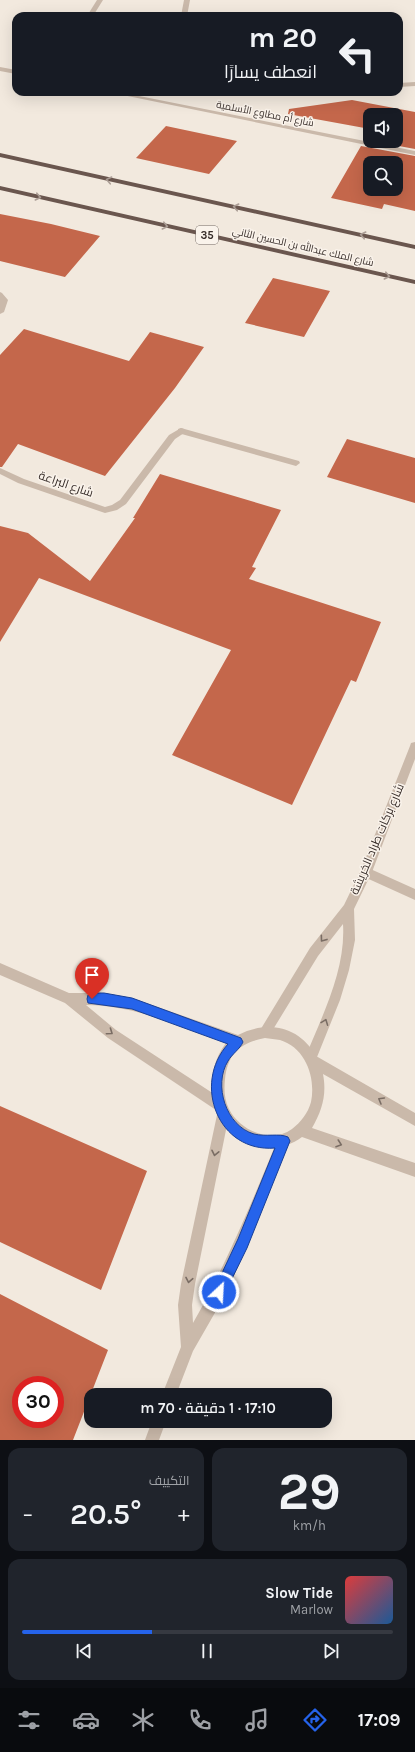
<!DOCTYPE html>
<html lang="ar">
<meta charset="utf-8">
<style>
body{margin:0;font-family:Karla,Cairo,sans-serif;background:#20242c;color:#f1f3f6;direction:rtl;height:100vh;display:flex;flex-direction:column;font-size:15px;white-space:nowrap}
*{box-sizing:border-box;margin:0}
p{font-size:13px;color:#9ea1a6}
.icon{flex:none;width:22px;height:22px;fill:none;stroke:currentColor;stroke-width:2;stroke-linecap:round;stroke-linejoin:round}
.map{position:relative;height:1440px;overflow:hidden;direction:ltr}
.details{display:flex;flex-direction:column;gap:8px;padding:8px;background:#0d0f14;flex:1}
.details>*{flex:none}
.top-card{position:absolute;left:12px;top:12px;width:391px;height:84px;border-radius:12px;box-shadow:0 4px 16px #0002;direction:rtl;background:#171b24;color:#f1f3f6;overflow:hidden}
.controls{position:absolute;left:363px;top:108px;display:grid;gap:8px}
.controls a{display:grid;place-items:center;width:40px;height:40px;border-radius:8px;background:#171b24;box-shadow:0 4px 16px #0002;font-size:20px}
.speed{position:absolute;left:12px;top:1376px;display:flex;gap:8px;font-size:20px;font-weight:700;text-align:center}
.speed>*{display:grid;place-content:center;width:52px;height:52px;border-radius:50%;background:#171b24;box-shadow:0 4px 16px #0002;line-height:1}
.speed .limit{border:6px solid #d22;background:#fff;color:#111}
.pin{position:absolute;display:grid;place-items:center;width:34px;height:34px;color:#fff;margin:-41px -17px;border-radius:50% 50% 50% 0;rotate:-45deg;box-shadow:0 0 4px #0007}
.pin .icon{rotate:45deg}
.me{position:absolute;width:44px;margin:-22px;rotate:25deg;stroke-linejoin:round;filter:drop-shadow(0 0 3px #0008)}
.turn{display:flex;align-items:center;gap:14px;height:84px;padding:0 20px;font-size:18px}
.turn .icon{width:52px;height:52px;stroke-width:2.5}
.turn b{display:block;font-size:28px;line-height:34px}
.big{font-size:30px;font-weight:600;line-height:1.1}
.details .tile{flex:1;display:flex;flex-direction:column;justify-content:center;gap:6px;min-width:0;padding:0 14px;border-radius:12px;background:#20242c}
.details .dial{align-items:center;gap:0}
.dial b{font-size:52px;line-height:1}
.song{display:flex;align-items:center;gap:12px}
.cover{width:48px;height:48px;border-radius:6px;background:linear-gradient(135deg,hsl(0 70% 55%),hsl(210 70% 35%))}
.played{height:4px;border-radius:2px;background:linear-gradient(90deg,#2563eb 35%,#363941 35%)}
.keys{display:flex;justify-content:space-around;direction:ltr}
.heat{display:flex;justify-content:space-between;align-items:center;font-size:22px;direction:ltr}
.details .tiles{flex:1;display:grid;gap:8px;grid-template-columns:1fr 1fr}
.tile:last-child{grid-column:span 2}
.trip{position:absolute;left:84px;top:1388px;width:248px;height:40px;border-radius:12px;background:#171b24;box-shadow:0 4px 16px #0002;font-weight:600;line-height:40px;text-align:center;direction:rtl}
.menu{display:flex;height:64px;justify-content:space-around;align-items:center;background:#090b0e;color:#9ea1a6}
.menu .icon{width:28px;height:28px}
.menu .active{color:#2563eb}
.menu b{font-size:18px;color:#f1f3f6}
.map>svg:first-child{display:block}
.building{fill:#c4674b;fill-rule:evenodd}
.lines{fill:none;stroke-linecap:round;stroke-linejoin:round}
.service{fill:#cab9aa;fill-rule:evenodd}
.minor{fill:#cab9aa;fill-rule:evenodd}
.tertiary{fill:#cab9aa;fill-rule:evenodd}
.trunk{fill:#6a564e;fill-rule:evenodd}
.oneway{stroke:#ab9d95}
.oneway2{stroke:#7a6d64}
.route{fill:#2563eb;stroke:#184099}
.labels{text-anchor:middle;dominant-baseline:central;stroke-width:3;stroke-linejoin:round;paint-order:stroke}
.far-street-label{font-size:10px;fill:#382e2a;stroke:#faf3eb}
.shield{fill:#faf3eb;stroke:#726964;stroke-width:1}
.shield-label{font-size:11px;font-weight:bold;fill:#382e2a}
.street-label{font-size:12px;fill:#382e2a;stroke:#faf3eb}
</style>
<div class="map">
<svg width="415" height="1440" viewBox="0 0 415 1440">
<rect width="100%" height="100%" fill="#f2e9de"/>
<path class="building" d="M352,100L415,112V149L372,141H396V115H370V129L288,114L289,109Z
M166,126L237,141L209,174L136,158Z
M361,146L415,156V211L384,204L382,209L331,198ZM370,163H396V189H370Z
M0,214L51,224L100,236L65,277L0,261Z
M273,278L330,291L304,337L245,323Z
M24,329L129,361L150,332L204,347L175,388L105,476L18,444L2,467H0V355Z
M347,439L415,458V503L327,477Z
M160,474L281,510L252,567L256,568L249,579L381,622L356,682L351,680L292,805L172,755L231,650L39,578L0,642V526L28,533L90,581L135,518H133Z
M0,1106L147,1171L101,1290L0,1242Z
M0,1294L108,1350L73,1440H0ZM21,1385H55V1419H21Z"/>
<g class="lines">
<path class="service" d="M181,428L299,461L300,463L296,466L178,433V429Z
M366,867L415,889V900L362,876L360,872L362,868Z"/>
<path class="minor" d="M97,0H103L93,16H87Z
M184,0H190L187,16H181Z
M0,67L16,70V74L0,71Z
M415,82V86L399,87V83Z
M108,92H119L415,151V155Z
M0,292L2,293L8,300L4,312L0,314Z
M181,428L184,429V433L175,439L126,504L117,510L105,513L102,512L18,483L0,474V468L24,479L105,507L112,505L120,500L169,435Z
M415,742V759L372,872L354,909L355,940L349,970L340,1000L315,1062L311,1064L307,1062L305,1058C322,1016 346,970 343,924L318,956L269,1036L265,1038L261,1036L259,1032L310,948L344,905L361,870L410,746L411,743Z
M223,1109L228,1110L229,1115L195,1284L192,1305L193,1323C227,1263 253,1200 279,1136L284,1135L289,1136L290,1141L247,1248L224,1297L193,1351L176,1395H162L181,1347L178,1305L181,1284L217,1115L218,1110Z
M152,1421H166L159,1440H145Z"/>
<path class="tertiary" d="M0,963L69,993H104L132,998L238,1035C267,1020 299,1026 316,1056L415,1113V1126L323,1074C327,1095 322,1110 312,1128L415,1163V1177L302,1137C273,1159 228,1145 216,1110L108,1038L65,1003L0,975ZM86,1005C135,1005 181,1027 226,1043C215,1057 211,1075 211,1092L116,1030ZM265,1038C270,1039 275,1039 280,1040C306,1048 316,1078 311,1102C308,1113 301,1122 292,1129C271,1144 240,1131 229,1109C224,1099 224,1089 225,1079C228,1053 240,1043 265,1038Z"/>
<path class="trunk" d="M0,153L415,245V249L0,157Z
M0,186L415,280V284L0,190Z"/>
</g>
<defs><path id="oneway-chevron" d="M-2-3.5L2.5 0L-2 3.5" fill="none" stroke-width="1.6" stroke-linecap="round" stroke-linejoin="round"/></defs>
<g class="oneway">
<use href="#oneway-chevron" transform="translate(109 180) rotate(-168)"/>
<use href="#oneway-chevron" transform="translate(38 197) rotate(13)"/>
<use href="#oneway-chevron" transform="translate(236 207) rotate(-168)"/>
<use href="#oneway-chevron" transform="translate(165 226) rotate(13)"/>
<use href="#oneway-chevron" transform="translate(363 235) rotate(-167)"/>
<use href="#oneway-chevron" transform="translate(387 276) rotate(13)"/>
</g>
<g class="oneway2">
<use href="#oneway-chevron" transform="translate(323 939) rotate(126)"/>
<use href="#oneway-chevron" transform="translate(325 1022) rotate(-69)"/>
<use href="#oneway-chevron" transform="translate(110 1032) rotate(35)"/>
<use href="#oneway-chevron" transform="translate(381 1100) rotate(-150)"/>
<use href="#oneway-chevron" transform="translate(339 1144) rotate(19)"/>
<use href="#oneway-chevron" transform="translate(215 1153) rotate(102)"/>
<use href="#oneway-chevron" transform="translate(189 1280) rotate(101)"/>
</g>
<path class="route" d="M92,993H104L132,998L241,1038L243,1042C240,1049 232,1054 228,1061C213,1085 226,1126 254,1134C266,1137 279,1133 288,1137L290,1141L247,1248L223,1297L219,1299L215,1297L213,1292L238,1239L275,1148C218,1153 192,1084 228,1044L132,1009L88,1003L87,999L88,995Z"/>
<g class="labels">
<g class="far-street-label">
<text transform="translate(265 114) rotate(11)">شارع أم مطاوع الأسلمية</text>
<text transform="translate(303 247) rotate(13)">شارع الملك عبدالله بن الحسين الثاني</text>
</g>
<rect class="shield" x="196" y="226" width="22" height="18" rx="3"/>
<g class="shield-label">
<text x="207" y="235">35</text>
</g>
<g class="street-label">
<text transform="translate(66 484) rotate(19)">شارع البراعة</text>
<text transform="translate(377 839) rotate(-67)">شارع بركات طراد الخريشة</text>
</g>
</g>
</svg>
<div class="controls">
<a><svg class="icon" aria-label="sound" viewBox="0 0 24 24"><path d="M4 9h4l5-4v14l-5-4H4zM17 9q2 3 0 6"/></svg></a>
<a><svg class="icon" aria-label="search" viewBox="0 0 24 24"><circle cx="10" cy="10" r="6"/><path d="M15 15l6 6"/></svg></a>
</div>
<div class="speed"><div class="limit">30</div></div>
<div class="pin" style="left:92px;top:999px;background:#d93025"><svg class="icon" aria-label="arrive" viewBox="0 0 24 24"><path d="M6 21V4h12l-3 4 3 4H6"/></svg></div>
<svg class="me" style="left:219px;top:1292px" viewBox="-20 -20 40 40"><circle r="17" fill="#2563eb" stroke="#fff" stroke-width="3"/><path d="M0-11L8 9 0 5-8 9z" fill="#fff"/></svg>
<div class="trip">17:10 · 1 دقيقة · 70 m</div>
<div class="top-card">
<div class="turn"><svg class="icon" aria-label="left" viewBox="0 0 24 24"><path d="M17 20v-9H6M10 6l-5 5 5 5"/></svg><div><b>20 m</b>انعطف يسارًا</div></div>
</div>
</div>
<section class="details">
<div class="tiles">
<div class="tile dial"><b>29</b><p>km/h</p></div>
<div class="tile"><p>التكييف</p>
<div class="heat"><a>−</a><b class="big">20.5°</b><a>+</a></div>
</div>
<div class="tile">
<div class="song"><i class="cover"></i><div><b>Slow Tide</b><p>Marlow</p></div></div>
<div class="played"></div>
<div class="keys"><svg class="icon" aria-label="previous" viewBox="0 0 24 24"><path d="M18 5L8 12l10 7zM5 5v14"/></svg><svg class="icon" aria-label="pause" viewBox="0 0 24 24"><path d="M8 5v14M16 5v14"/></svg><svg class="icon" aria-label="next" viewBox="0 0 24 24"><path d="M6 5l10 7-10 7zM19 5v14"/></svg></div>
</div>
</div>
</section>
<nav class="menu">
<b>17:09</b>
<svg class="icon active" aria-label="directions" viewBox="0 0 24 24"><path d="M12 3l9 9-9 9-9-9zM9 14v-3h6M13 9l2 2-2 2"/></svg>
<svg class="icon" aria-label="music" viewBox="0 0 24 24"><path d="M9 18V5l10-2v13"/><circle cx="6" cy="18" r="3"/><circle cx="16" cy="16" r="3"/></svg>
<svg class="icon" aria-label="phone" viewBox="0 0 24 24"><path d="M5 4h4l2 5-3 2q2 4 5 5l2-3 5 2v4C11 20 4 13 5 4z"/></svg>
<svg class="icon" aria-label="climate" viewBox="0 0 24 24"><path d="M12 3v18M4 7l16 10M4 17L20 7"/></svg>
<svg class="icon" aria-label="car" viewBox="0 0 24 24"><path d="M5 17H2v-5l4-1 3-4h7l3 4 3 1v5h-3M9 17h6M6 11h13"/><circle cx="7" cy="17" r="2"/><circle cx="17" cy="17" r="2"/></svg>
<svg class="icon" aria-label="filters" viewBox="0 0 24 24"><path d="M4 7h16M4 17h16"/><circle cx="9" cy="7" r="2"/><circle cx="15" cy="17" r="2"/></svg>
</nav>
